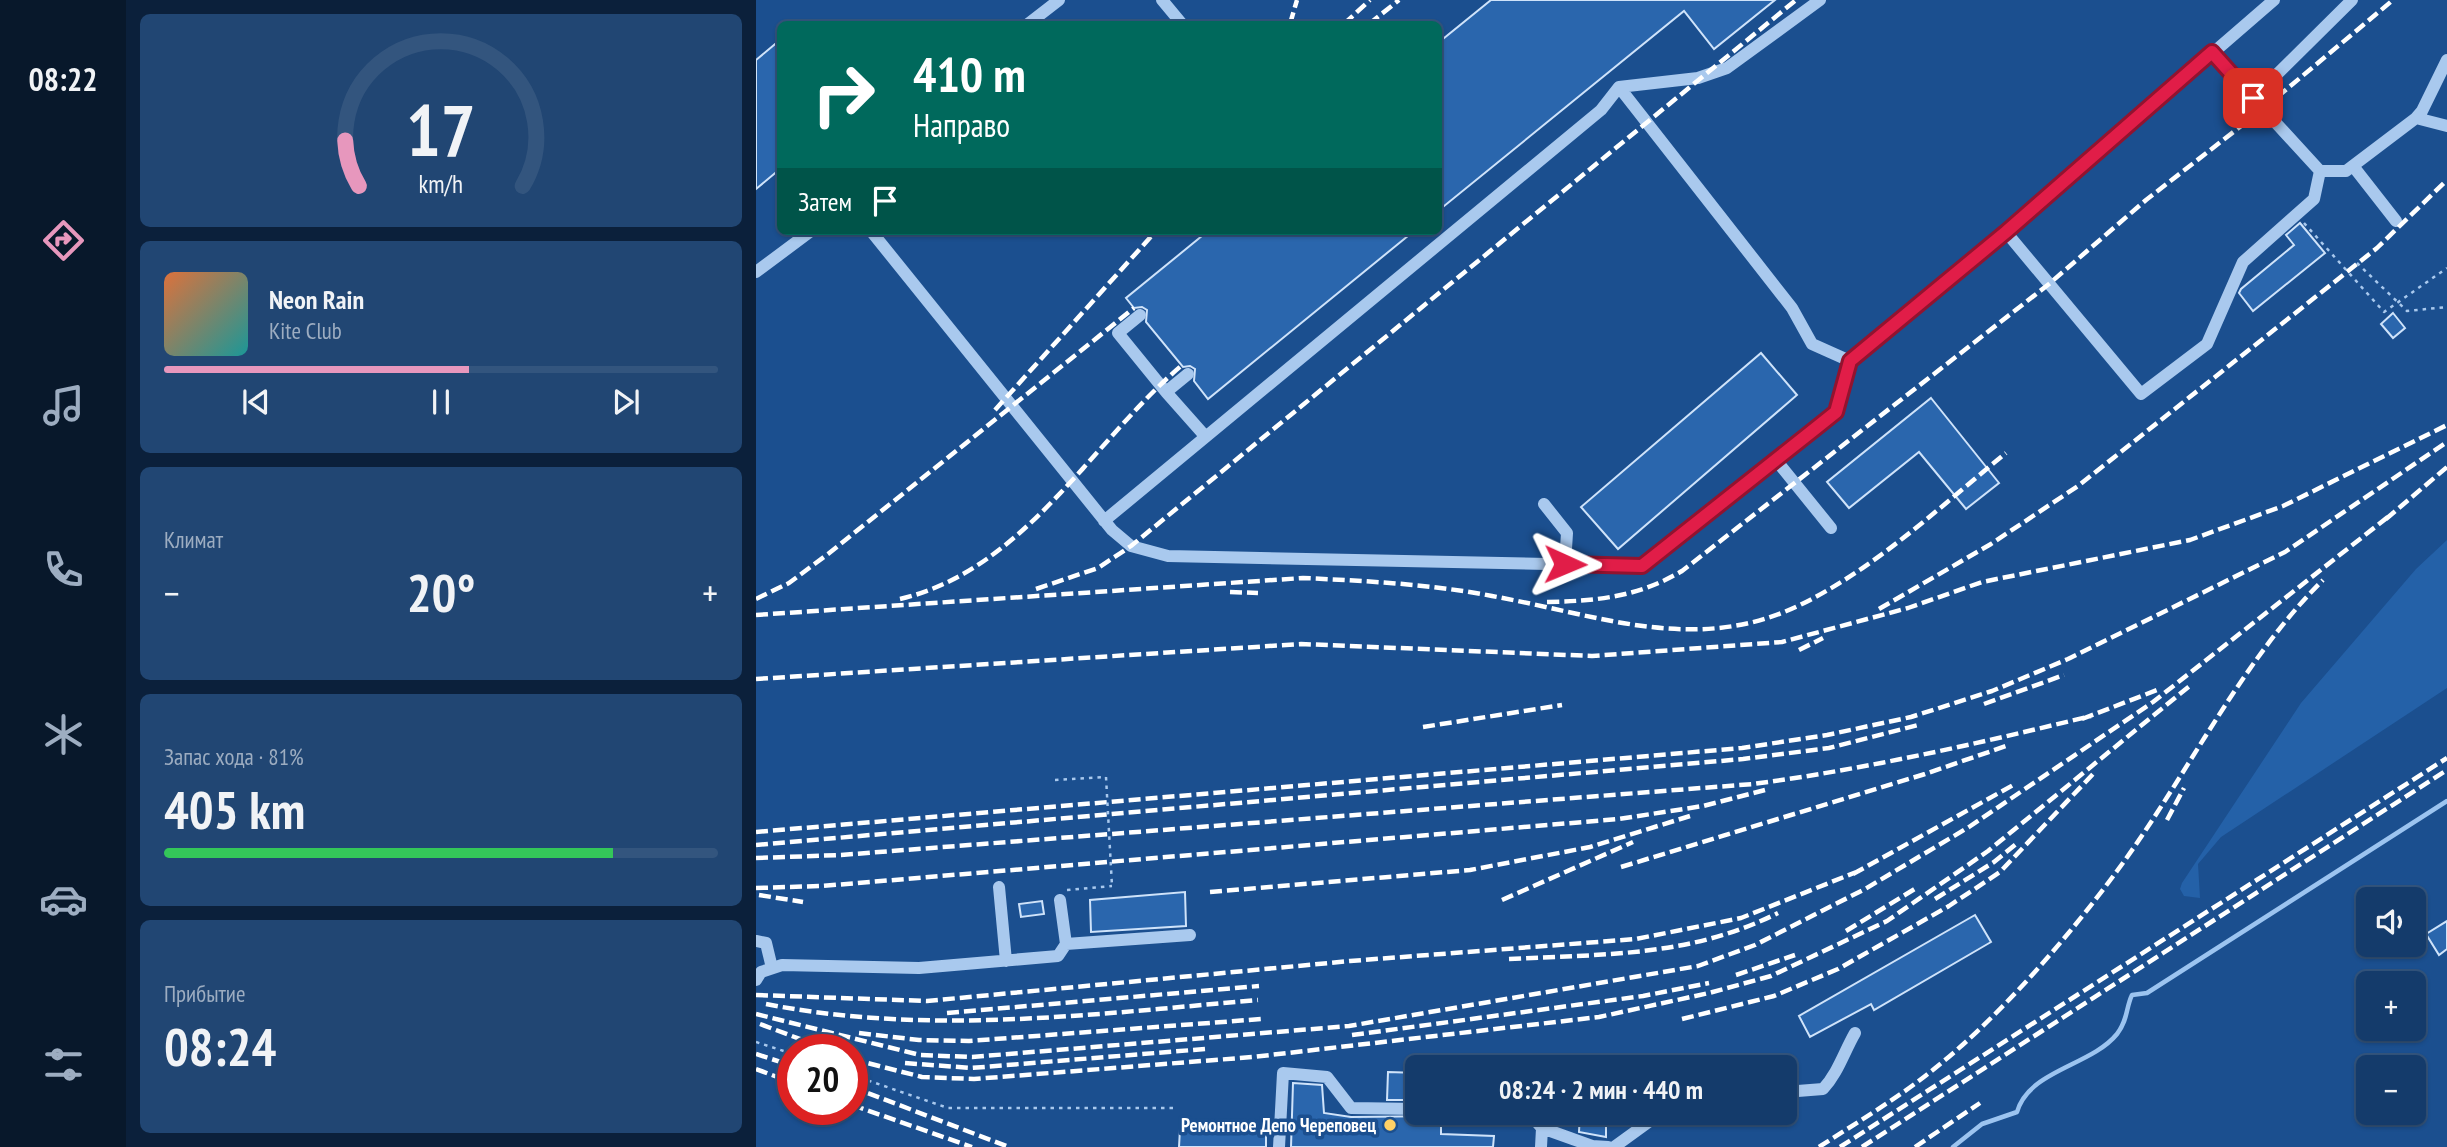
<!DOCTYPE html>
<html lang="ru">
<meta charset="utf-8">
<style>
body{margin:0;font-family:"PT Sans Narrow",sans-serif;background:#214673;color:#f1f3f6;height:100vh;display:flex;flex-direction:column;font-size:26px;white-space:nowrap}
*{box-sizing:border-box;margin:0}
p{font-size:23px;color:#9dadc1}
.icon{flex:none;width:38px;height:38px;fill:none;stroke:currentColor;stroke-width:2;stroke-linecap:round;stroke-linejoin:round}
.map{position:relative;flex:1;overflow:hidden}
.drawer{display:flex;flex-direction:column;gap:14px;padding:14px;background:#0b203b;width:630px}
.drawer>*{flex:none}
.banner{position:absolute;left:21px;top:21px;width:665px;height:214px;border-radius:10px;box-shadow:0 2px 5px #0004,0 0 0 2px #33557e;background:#00695c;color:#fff;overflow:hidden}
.controls{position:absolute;left:1600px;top:887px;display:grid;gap:14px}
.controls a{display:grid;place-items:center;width:70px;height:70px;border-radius:10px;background:#143b6b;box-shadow:0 2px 5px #0004,0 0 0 2px #33557e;font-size:35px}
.speed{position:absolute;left:21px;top:1034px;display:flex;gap:14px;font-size:35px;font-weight:700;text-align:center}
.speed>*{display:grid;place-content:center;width:91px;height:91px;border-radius:50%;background:#143b6b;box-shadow:0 2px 5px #0004,0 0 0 2px #33557e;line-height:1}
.speed .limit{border:10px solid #d22;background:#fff;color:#111}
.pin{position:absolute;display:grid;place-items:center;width:60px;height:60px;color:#fff;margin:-30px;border-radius:14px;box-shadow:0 4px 10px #0006}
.me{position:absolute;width:77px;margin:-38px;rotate:91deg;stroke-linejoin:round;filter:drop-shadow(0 0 5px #0008)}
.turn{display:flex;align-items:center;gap:24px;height:147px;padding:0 21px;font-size:32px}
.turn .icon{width:91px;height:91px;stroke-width:2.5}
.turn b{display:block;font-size:49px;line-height:60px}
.then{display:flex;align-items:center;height:66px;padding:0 21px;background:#0003;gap:14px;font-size:26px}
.big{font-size:52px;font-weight:800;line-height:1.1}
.drawer .widget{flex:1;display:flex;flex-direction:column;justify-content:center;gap:10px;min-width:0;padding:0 24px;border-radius:10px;background:#214673}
.drawer .dial{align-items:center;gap:0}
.dial svg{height:182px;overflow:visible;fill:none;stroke:#33557e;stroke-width:7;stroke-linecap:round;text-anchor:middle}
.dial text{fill:#f1f3f6;stroke:none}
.song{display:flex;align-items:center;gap:21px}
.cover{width:84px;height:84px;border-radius:10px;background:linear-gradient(135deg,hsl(20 70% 55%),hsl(180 70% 35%))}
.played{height:7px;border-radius:4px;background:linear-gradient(90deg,#e797bd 55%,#33557e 55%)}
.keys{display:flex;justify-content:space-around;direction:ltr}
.heat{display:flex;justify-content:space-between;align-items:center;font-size:38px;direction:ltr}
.charge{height:10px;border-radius:5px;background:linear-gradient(90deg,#34c759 81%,#33557e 0)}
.trip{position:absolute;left:649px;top:1055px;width:392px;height:70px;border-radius:10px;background:#143b6b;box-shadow:0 2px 5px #0004,0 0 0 2px #33557e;font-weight:800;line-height:70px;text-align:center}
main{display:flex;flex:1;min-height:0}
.tab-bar{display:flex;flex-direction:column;width:126px;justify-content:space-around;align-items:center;background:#08182b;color:#9dadc1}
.tab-bar .icon{width:49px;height:49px}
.tab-bar .on{color:#e797bd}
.tab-bar b{font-size:32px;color:#f1f3f6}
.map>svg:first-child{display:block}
.green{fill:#2461a8}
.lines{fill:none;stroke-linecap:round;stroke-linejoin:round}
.stream{stroke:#9cc4f0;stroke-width:4.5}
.building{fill:#2a66ad;stroke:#cfe3fa;stroke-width:2}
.path{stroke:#a9c9ee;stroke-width:2.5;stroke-dasharray:3.5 5;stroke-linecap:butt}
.minor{stroke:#a9c9ee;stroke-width:12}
.rail{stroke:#fff;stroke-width:4.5;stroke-dasharray:12 5;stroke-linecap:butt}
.path-bridge{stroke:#a9c9ee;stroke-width:2.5;stroke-dasharray:3.5 5;stroke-linecap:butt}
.route-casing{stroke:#92132f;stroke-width:18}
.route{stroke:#e11d48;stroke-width:12}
.poi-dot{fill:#ffd166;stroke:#1b4f8f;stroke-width:2.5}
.labels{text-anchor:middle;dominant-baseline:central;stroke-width:7;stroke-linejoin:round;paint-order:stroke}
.poi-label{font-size:19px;font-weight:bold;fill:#fff;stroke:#1b4f8f;text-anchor:end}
</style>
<main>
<nav class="tab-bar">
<b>08:22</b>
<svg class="icon on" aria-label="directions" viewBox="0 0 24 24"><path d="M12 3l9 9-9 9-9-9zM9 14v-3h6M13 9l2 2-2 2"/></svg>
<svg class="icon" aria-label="music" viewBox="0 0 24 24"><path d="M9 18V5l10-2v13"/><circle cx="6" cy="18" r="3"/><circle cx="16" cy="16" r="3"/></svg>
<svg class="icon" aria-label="phone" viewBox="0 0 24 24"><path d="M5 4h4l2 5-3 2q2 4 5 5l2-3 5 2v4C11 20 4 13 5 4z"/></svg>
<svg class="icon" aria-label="climate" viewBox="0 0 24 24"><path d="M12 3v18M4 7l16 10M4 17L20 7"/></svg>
<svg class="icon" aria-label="car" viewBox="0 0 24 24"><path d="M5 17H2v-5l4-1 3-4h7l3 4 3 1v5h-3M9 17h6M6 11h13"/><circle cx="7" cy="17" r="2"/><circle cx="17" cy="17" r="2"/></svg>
<svg class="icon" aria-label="filters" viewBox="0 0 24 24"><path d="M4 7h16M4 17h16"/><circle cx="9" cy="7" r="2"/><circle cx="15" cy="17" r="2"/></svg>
</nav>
<section class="drawer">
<div class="widget dial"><svg viewBox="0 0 100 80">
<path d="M14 69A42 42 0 1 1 86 69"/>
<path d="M14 69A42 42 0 0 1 8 49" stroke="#e797bd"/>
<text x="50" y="56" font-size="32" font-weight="700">17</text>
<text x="50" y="72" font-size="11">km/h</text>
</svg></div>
<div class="widget">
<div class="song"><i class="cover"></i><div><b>Neon Rain</b><p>Kite Club</p></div></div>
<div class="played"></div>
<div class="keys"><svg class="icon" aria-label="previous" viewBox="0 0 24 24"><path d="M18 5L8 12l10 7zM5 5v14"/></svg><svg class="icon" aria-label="pause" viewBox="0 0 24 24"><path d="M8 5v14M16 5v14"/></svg><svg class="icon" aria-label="next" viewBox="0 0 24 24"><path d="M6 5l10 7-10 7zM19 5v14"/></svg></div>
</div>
<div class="widget"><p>Климат</p>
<div class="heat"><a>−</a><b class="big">20°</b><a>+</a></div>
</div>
<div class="widget"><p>Запас хода · 81%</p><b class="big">405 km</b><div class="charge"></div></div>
<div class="widget"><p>Прибытие</p><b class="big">08:24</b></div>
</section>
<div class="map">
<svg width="1691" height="1147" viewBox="0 0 1691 1147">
<rect width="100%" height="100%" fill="#1b4f8f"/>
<path class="green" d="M1691,540V688L1465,837L1442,864L1444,898L1428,896L1424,889L1426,883L1545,703L1660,569Z"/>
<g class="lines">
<path class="stream" d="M1197,1147L1226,1124L1261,1112C1273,1070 1335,1066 1361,1034C1372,1020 1370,1007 1376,995L1391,993L1691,801"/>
</g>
<path class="building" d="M735,0H1019L958,49L928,11L682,211V43Z
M24,40V169L0,189V60Z
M1544,223L1569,253L1497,311L1483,293L1485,289L1538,245L1530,235Z
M452,231H658L452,399L438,381L439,369L434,366L427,367L390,322L391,310L386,307L378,308L370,298Z
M1637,313L1649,328L1637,338L1625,324Z
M1005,353L1041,395L862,549L825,507Z
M1175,398L1243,483L1210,509L1163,452L1093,508L1071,482Z
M429,892L430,926L335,932L334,900Z
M286,901L288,914L265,917L263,904Z
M1219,915L1235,942L1118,1010L1115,1004L1054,1037L1043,1016Z
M1691,921V949L1683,955L1670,934Z
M632,1072L662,1073V1100H631Z
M537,1083L566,1085L568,1113L595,1117L685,1116V1134L738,1136L737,1147H535Z
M824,1113H839V1123H850V1137L823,1132Z
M424,1129L510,1132V1147H423Z"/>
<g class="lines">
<path class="path" d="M1548,223L1628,312L1691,268
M1601,263L1651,311L1691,307
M299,780L350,777
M311,890L356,886
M0,1042L37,1054
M96,1075L192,1108H419"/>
<path class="minor" d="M406,0L426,24
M272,24L303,0
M1456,52L1497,98
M863,87L1036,308L1056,344L1094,361
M1660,118L1691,126
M1597,166L1640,221
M1564,171H1590L1660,118L1666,111L1691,60
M115,231L356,530L375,546L412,556L886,566L1080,412L1094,361L1250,232L1518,0
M1250,232L1385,394L1451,344L1487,262L1558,199L1564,171L1497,98L1596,0
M0,272L55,231
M384,315L362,333L410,392
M432,374L410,392L449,436
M1020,460L1075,528
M788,504L811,533L809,564
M348,521L845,110L863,87L942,78L971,68L1064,0
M243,887L250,961
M304,900L310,944
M0,941L10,943L16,968
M0,980L5,972L26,965L163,968L302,956L310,944L434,935
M1029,1092L1067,1089C1082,1073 1088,1052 1099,1033
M750,1113L778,1119L786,1128L785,1147
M786,1128L836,1146L852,1147
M523,1147L527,1073L571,1077L595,1108L662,1109
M858,1147L905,1113"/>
<path class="rail" d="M534,24L541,0
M588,24L614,0
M613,24L643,0
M239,410L400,231
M1630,519L1691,467
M280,589L342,568L375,546L1040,0
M474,592L502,593
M0,599L33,583L72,554L378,308
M144,599C268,570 335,443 425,366
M791,602C841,601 882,597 926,571L1293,284L1390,200L1507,109L1637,0
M1123,609L1235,544L1322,486L1621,248L1691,180
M0,615L547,578C610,581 674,584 736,596C843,615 941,656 1046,604C1121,567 1186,505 1250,453
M1043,650L1067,638
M0,679L545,644L836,656L1026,642L1152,608L1226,582L1434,540L1527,506L1691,425
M1228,704L1308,675
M1326,719L1401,690
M667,727L806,705
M1411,820L1428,788
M0,832L986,748L1071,735L1155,717L1236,691L1312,659L1529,552L1691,442
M0,845L987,759L1073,748L1162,725
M0,858L85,855L997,784C1111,769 1224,743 1335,716
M865,867L1169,774L1250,746
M1097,874L1259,784
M0,888L66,886L863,819L947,806L1009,790
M454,892L714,870L834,847L934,816
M3,895L47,902
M1179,899L1238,862L1260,844
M746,900L877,842
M1090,931L1162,887
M753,959C849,954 934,957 1022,913
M980,975L1039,955
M0,995L171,1001L594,961L880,939L985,918L1103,871
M10,1004C173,1036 338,1014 502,1000
M191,1013L503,986
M0,1014L164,1055L216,1057L593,1026L942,966L999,945L1109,889L1213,827L1397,702L1637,513
M926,1019L1018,996L1082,969L1193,906L1244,872L1338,773
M4,1024L73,1050
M103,1033L163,1040L213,1041L506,1019
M596,1035L887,996L953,983
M0,1054L37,1066
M96,1059L166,1077L218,1079L497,1057L843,1017L953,993L1015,976L1131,921L1232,851L1436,684
M149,1063L215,1068L449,1049
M0,1069L37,1083
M96,1087L253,1147
M96,1105L216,1147
M1063,1147C1100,1123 1139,1100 1173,1073C1240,1021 1311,939 1361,871C1430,778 1485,661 1567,580
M1084,1147L1691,758
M1106,1147L1691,770
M1159,1147L1224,1103"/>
<path class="path-bridge" d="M350,777L356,886"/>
</g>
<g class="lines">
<g class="route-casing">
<path id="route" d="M809,564L886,566L1060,428L1080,412L1094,361L1250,232L1456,52L1497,98"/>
</g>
<use href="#route" class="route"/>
</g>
<circle class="poi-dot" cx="634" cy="1125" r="7"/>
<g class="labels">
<g class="poi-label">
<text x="620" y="1125">Ремонтное Депо Череповец</text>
</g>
</g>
</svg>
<div class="controls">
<a><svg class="icon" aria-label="sound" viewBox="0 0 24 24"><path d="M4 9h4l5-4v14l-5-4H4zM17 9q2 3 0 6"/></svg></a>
<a>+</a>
<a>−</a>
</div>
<div class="speed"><div class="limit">20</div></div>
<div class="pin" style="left:1497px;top:98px;background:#d93025"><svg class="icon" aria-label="arrive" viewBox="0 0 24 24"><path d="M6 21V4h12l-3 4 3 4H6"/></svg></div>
<svg class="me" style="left:809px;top:564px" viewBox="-20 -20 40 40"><path d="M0-17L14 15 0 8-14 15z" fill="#e11d48" stroke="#fff" stroke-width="4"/></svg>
<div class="trip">08:24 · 2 мин · 440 m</div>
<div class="banner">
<div class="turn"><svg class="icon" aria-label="right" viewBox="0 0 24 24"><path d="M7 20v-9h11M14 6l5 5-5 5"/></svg><div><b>410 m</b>Направо</div></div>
<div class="then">Затем<svg class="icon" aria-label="arrive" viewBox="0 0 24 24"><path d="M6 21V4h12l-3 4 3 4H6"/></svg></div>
</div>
</div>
</main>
